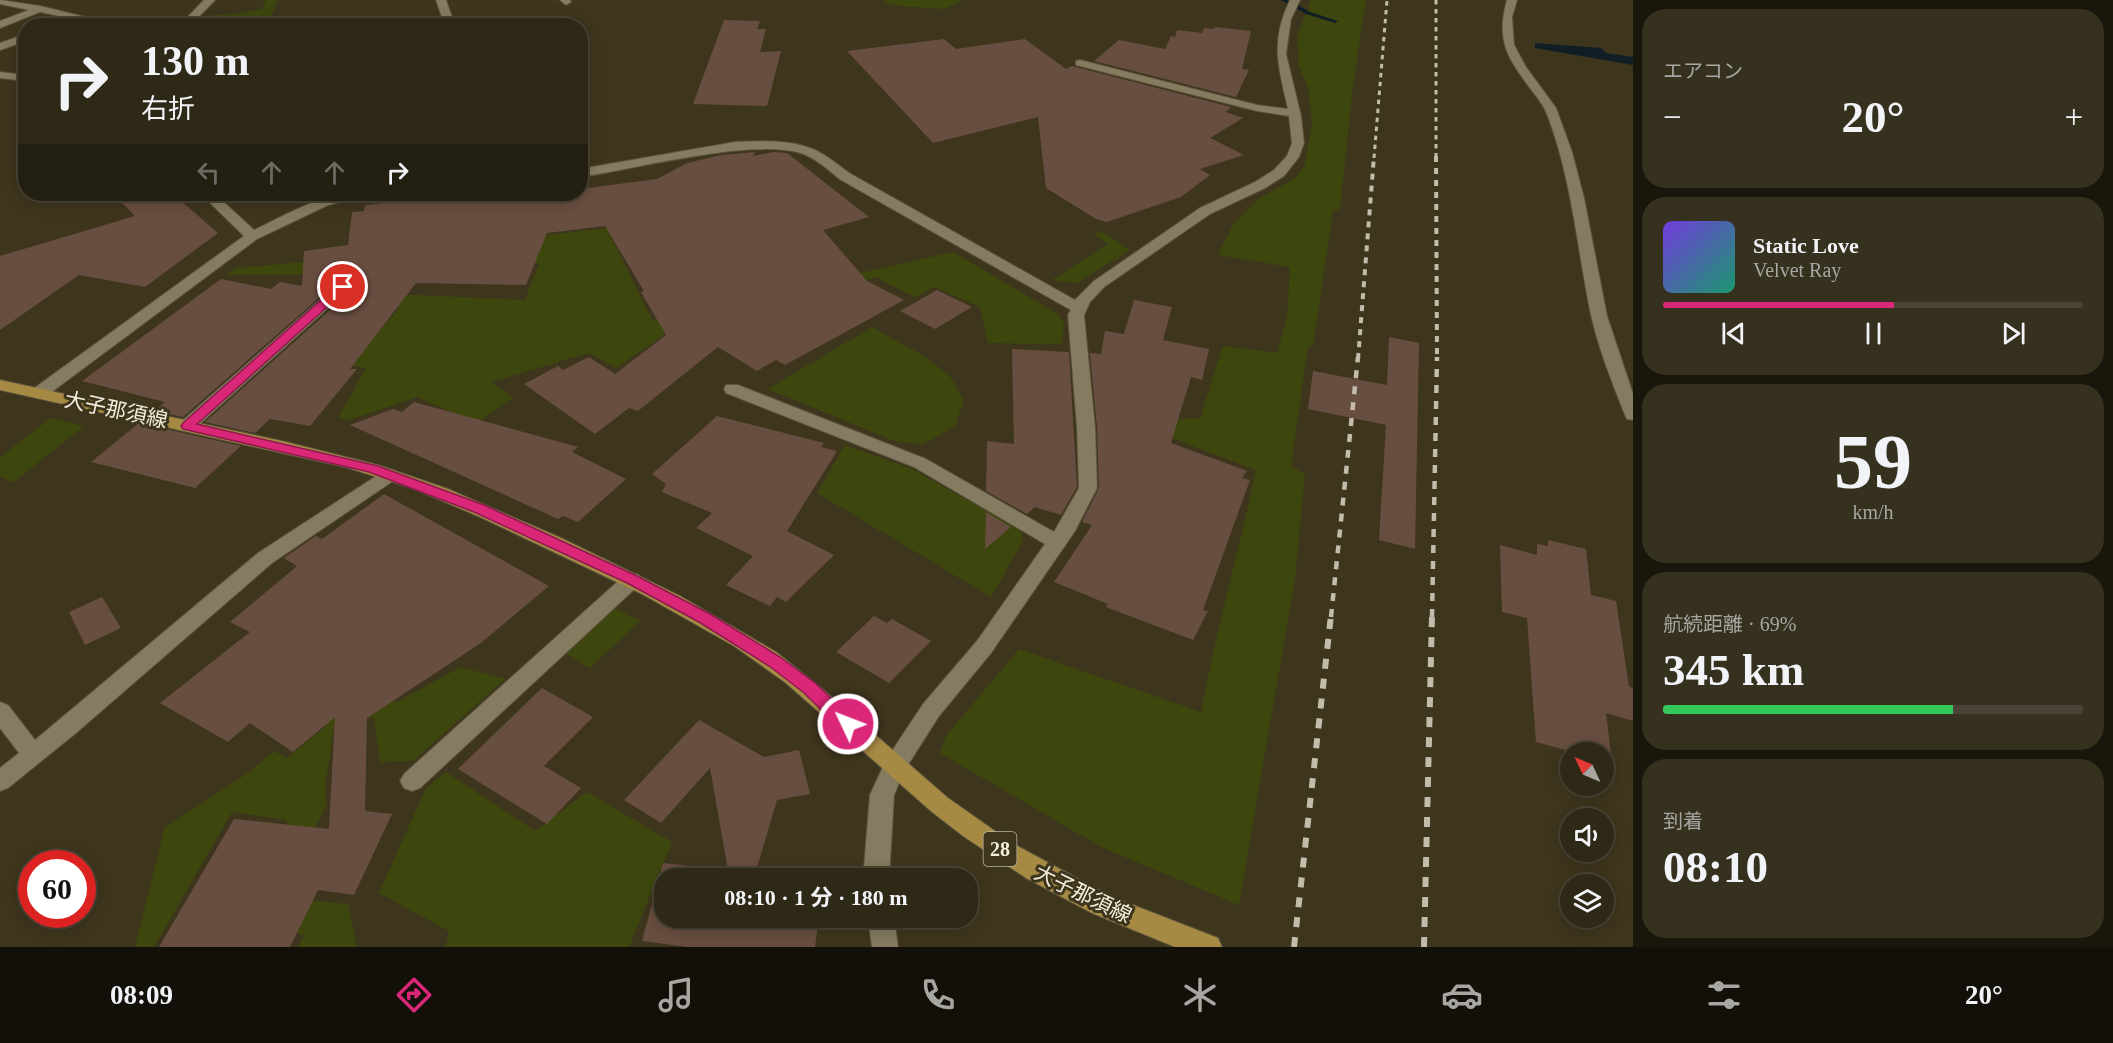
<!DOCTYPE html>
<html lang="ja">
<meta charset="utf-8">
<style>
body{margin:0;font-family:"Times New Roman","Noto Sans JP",serif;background:#36301f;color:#f1f3f6;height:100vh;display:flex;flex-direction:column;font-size:22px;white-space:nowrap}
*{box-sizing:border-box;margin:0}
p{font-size:20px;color:#a7a6a1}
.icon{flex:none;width:33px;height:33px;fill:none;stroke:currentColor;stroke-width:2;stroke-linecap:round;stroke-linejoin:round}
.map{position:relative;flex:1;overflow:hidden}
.details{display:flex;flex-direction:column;gap:9px;padding:9px;background:#19160c;width:480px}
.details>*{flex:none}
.hud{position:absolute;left:18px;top:18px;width:570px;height:183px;border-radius:24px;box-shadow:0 3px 15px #0003,0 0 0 2px #494435;background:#2e2816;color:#f1f3f6;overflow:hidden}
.needle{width:39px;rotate:314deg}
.fabs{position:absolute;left:1560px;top:742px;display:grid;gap:12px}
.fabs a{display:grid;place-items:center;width:54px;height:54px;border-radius:50%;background:#2e2816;box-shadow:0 3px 15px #0003,0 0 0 2px #494435;font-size:30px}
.speed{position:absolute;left:18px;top:850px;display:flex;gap:12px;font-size:30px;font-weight:700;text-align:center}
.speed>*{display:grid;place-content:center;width:78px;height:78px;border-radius:50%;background:#2e2816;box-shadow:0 3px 15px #0003,0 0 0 2px #494435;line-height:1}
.speed .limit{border:9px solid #d22;background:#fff;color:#111}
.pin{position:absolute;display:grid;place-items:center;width:51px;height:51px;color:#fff;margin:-26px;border:3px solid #fff;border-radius:50%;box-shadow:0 2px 6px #0007}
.me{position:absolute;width:66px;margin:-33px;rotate:313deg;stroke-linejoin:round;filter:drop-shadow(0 0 4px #0008)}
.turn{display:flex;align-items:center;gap:21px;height:126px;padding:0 24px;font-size:27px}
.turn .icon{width:78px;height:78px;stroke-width:2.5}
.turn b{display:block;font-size:42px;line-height:51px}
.lanes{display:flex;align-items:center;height:57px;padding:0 24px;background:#0003;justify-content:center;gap:30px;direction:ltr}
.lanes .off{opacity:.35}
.big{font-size:45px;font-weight:700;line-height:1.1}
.details .widget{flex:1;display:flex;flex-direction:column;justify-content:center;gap:9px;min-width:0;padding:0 21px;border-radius:24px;background:#36301f}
.details .dial{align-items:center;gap:0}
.dial b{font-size:78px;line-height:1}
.song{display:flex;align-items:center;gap:18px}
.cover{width:72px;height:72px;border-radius:9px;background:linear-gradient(135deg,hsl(260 70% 55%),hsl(160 70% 35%))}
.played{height:6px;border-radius:3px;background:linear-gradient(90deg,#db2777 55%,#494435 55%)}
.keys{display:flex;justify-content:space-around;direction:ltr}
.heat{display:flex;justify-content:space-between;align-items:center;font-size:33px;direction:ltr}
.charge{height:9px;border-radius:4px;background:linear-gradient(90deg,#34c759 69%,#494435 0)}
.trip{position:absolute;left:654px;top:868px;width:324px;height:60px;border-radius:24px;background:#2e2816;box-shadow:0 3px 15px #0003,0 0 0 2px #494435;font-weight:700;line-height:60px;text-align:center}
.tab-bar{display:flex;height:96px;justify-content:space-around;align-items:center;background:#121009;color:#a7a6a1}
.tab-bar .icon{width:42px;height:42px}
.tab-bar .on{color:#db2777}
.tab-bar b{font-size:27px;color:#f1f3f6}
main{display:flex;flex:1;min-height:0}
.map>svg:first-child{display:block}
.green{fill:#3d470d}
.water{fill:#101f26}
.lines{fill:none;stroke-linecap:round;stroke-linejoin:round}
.stream{fill:#101f26;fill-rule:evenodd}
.building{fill:#684e40}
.minor-casing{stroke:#5b533d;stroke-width:2}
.major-casing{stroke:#5b533d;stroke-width:2}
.minor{fill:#847b60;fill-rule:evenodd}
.major{fill:#a68a43;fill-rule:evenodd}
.rail-far3{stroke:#c3bcab;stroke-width:3;stroke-dasharray:4.5 4.5;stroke-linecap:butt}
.rail-far2{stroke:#c3bcab;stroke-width:4;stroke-dasharray:6 6;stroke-linecap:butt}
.rail-far1{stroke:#c3bcab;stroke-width:4.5;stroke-dasharray:8 8;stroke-linecap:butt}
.rail{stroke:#c3bcab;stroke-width:6;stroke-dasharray:10 10;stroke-linecap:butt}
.route{fill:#db2777;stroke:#8e194d;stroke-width:1.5}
.labels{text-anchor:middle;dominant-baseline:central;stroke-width:6;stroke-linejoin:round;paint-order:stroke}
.shield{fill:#3e351d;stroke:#bdb6a4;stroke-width:1.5}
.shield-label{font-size:20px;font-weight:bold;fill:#f3edde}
.street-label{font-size:21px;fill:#f3edde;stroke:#3e351d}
</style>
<main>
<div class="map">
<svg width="1633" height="947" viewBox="0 0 1633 947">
<rect width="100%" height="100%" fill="#3e351d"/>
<path class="green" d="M266,0H277L268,25H254L256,19L196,21L199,16L237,14L262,9Z
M885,0H963L944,9L897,6L885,3Z
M1311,0H1366L1353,86L1340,209L1333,211L1313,346L1308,347L1291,467L1305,474L1295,578L1239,905L1101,847L940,753L946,736L1019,649L1201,712C1216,631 1239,551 1256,470L1148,429L1167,420L1200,418L1223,346L1277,353L1287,318L1290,267L1218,255L1234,223L1258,199L1294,179L1305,166L1312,122L1308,88L1299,66L1297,37Z
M607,228L652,320L953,252L1058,314L1064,323L1062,344L988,343L980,307L934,287L915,297L875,277L771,326L693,315L616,368L589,353L491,382L513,398L476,423L417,397L349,420L338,418L366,368L350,365L400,307L373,304L303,336L349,292L525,300L539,264L404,262L324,274L226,275L236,268L349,258Z
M1102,231L1130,250L1077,283L1052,280L1108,244L1094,234Z
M872,327L922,355L949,375L964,399L955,426L923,444L897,442L768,389Z
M51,418L84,426L14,482L0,477V457Z
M845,445L912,469L1021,530L1023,541L991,597L817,493Z
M615,608L640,621L590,668L565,653Z
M352,665L395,703L461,667L505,679L413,761L380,762L374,717L335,723L325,786L327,804L312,833L287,835V820L232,812L154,947H135L165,827L248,773L274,751L287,758L325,727L309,712Z
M446,772L535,831L587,792L672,842L629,947H446L449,931L379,893L426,788Z
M293,899L348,904L357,947H298L304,936L279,924Z"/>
<path class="water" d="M1535,43L1601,48L1606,53L1633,57V65L1535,48Z"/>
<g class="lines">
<path class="stream" d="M1281,0H1289L1310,12L1338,21L1335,23L1306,14Z"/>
</g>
<path class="building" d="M724,20L760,21L757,29H766L760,52L781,51L767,106L693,104Z
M1215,27L1251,31L1242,69L1249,70L1236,97L1094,61L1119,40L1165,49L1171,36L1175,37L1177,30L1202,33L1204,28L1214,29Z
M944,39L956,49L1025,39L1066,69L1072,66L1231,107L1226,112L1243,118L1210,138L1244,155L1200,169L1210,175L1181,197L1107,222L1096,219L1046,188L1038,117L933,143L847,51Z
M755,152L753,156L773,152L787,153L869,217L823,230L867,281L904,300L785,365L776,360L757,371L718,347L638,411L629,408L595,434L524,384L558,366L563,370L589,357L615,374L666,335L641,292L644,291L605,226L547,233L526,285L416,283L350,369H357L310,426L270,419L255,433L205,422L350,292L352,286L344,281L337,282L183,417L154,411L165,402L82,381L221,279L271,289L280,282L302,286L304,251L348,245L352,212L364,211L365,205L474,194H580V189L657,179L687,163L721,155Z
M113,194H173L218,233L145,287L79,275L0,330V256L135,216Z
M937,290L972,307L935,329L900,311Z
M1134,300L1172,307L1163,340L1209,349L1202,380L1191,377L1171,443L1247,471L1242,478L1250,480L1203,610L1208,611L1193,640L1106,607L1108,604L1054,582L1092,525L1082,522L1099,488L1097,427L1090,353L1101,354L1105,331L1124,334Z
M1389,337L1419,343L1415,549L1379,540L1386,425L1308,409L1313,371L1387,385Z
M1012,349L1069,352L1077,487L1061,515L1035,507L1027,514L986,491L987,441L1014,444Z
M414,402L578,447L572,452L626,479L578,522L563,516L558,519L350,425L393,409L402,412Z
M717,416L824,443L821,447L837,451L787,531L834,555L786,602L777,597L770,606L726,585L753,556L696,528L712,513L662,492L666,484L652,474Z
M139,423L241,446L195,488L91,462Z
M384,494L549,586L481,643L367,718L365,811L392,814L354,895L318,890L290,947H159L234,819L329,829L335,717L293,752L250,723L228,742L160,703L250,632L230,622L297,566L284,558L316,536L322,539Z
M986,512L1011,527L985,549Z
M1548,540L1586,549L1591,595L1616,601L1629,687L1633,688V721L1606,713L1612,762L1604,760V753H1577L1536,742L1527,618L1502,612L1500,545L1537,555V544L1548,546Z
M102,597L121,628L85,645L69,612Z
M874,616L887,623L892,619L931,641L889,683L836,652Z
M542,688L593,717L544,766L581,788L547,824L458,769Z
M699,720L764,757L799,750L810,794L777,800L754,878L760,879H664V918H819L815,947H688L642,941L663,863L728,870L710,768L661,823L624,800Z"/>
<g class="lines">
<g class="minor-casing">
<path id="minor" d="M0,0L40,6L106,22L101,25L40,12L0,28V21L29,10L0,4Z
M204,0H215L190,26H179Z
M436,0H446L455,26H445Z
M560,0H570L571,2L566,5Z
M1290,0H1300L1291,19L1286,54L1301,116L1304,143L1299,157L1284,176L1265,188L1210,214L1104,287L1090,302L1084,315L1095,427L1097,488L1075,531L991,653L939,716L904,771L894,795L889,879H863L870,795L886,760L923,704L977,641L1045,544L914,467L726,393L724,389L726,385H738L926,459L1054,532L1079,488L1077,427L1068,315L1071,310L841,180C831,172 820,162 808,156C765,134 632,170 580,177V169L735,142C760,141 792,139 815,150C828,156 839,166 851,174L1075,300L1094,281L1200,208L1255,182L1274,170L1287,156L1292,143L1289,116L1257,111L1076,65V61L1080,60L1257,105L1288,109C1278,65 1270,42 1290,0Z
M1507,0H1517L1512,17L1514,45L1526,67L1556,108L1572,152L1584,198L1607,316L1633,394V420L1627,419L1625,415C1612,382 1599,350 1591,315C1577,248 1572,179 1547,114C1543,104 1536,96 1530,88C1506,56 1496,39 1507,0Z
M26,34V41L0,50V43Z
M0,72L26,75V81L0,78Z
M201,194H215L254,230C298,209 329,188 381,194L374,198L342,201L326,206L257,239L45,397H33L31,393L33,389L244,236Z
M343,283L350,287L348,290L193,430H181L178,426L181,422L338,284Z
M390,469L396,471L399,475L396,479L272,563L76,733L8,788L0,791V768L19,753L0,728V702L8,705L35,740L258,553L384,471Z
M632,573L639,575L642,580L639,585L420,788L412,791L404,788L400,781L404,774L625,575Z
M868,918H894L898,947H872Z"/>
</g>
<g class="major-casing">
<path id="major" d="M0,380L282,441L378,465L448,489L561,538L680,596L776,652L826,692L948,798L1012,843L1110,896L1218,938L1222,947H1175L1092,913L1026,878L963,836L932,812L786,683L734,646L642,594L480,517L412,488L345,467L0,390Z"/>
</g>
<use href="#minor" class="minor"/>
<use href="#major" class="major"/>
<path class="rail-far3" d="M1436,0V158
M1374,158L1387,0"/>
<path class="rail-far2" d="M1436,156L1437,359
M1358,359L1374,156"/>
<path class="rail-far1" d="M1331,617L1358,357
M1432,617L1437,357"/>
<path class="rail" d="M1294,947L1331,615
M1424,947L1432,615"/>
</g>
<path class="route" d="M343,283L347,284V289L197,424L378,466L484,505L637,576L710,614L780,657L815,683L854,719L856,724L854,729L848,731L841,729L803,692L769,666L699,622L627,583L474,512L369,472L183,429L181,426L183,423L339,284Z"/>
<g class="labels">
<rect class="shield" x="983.5" y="832" width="33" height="34" rx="4.5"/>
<g class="shield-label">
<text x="1000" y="849">28</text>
</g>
<g class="street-label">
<text transform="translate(116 410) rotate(12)">大子那須線</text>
<text transform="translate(1083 894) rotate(26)">大子那須線</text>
</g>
</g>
</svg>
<div class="fabs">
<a><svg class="needle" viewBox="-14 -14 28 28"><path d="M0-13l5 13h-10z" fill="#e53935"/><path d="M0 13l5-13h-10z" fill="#a7a6a1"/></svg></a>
<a><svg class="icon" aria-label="sound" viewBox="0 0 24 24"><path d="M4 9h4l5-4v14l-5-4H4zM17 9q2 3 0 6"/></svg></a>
<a><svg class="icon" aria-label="layers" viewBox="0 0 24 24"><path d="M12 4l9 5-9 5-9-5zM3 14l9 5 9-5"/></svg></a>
</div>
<div class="speed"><div class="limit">60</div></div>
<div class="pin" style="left:343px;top:287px;background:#d93025"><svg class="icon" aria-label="arrive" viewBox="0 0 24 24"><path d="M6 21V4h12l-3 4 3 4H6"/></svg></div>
<svg class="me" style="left:848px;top:724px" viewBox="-20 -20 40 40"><circle r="17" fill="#db2777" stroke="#fff" stroke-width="3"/><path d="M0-11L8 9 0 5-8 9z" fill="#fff"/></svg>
<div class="trip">08:10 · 1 分 · 180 m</div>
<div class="hud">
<div class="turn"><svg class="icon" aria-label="right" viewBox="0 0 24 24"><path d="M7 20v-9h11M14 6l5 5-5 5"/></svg><div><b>130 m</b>右折</div></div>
<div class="lanes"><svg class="icon off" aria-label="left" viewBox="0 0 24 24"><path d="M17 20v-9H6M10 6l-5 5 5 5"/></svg><svg class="icon off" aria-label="ahead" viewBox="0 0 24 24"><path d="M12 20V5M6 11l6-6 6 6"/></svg><svg class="icon off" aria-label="ahead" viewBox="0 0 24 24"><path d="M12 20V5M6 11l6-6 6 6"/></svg><svg class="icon" aria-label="right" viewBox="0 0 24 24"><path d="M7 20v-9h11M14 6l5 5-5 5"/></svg></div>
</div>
</div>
<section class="details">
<div class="widget"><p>エアコン</p>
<div class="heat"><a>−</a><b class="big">20°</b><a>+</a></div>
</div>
<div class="widget">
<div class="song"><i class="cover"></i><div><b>Static Love</b><p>Velvet Ray</p></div></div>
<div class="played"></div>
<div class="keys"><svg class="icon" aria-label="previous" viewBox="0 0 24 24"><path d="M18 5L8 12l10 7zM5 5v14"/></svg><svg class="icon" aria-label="pause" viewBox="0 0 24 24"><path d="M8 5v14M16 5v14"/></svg><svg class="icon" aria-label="next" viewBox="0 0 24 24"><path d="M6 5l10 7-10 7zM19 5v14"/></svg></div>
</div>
<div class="widget dial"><b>59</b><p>km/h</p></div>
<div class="widget"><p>航続距離 · 69%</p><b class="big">345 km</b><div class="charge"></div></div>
<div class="widget"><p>到着</p><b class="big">08:10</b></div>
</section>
</main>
<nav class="tab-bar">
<b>08:09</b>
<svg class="icon on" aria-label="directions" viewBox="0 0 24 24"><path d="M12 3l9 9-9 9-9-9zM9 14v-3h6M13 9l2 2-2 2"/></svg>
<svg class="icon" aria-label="music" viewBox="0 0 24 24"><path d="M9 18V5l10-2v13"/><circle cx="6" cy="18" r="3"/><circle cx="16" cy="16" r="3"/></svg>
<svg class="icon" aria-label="phone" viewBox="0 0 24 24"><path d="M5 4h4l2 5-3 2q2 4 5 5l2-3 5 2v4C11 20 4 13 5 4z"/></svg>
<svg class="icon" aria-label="climate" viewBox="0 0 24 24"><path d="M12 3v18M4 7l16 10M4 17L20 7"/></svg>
<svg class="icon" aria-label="car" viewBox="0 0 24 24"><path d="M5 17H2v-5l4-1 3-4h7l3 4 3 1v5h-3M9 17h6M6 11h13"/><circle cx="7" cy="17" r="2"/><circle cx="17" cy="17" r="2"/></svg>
<svg class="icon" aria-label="filters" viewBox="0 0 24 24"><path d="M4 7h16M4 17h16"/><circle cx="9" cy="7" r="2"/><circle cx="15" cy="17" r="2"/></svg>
<b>20°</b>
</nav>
